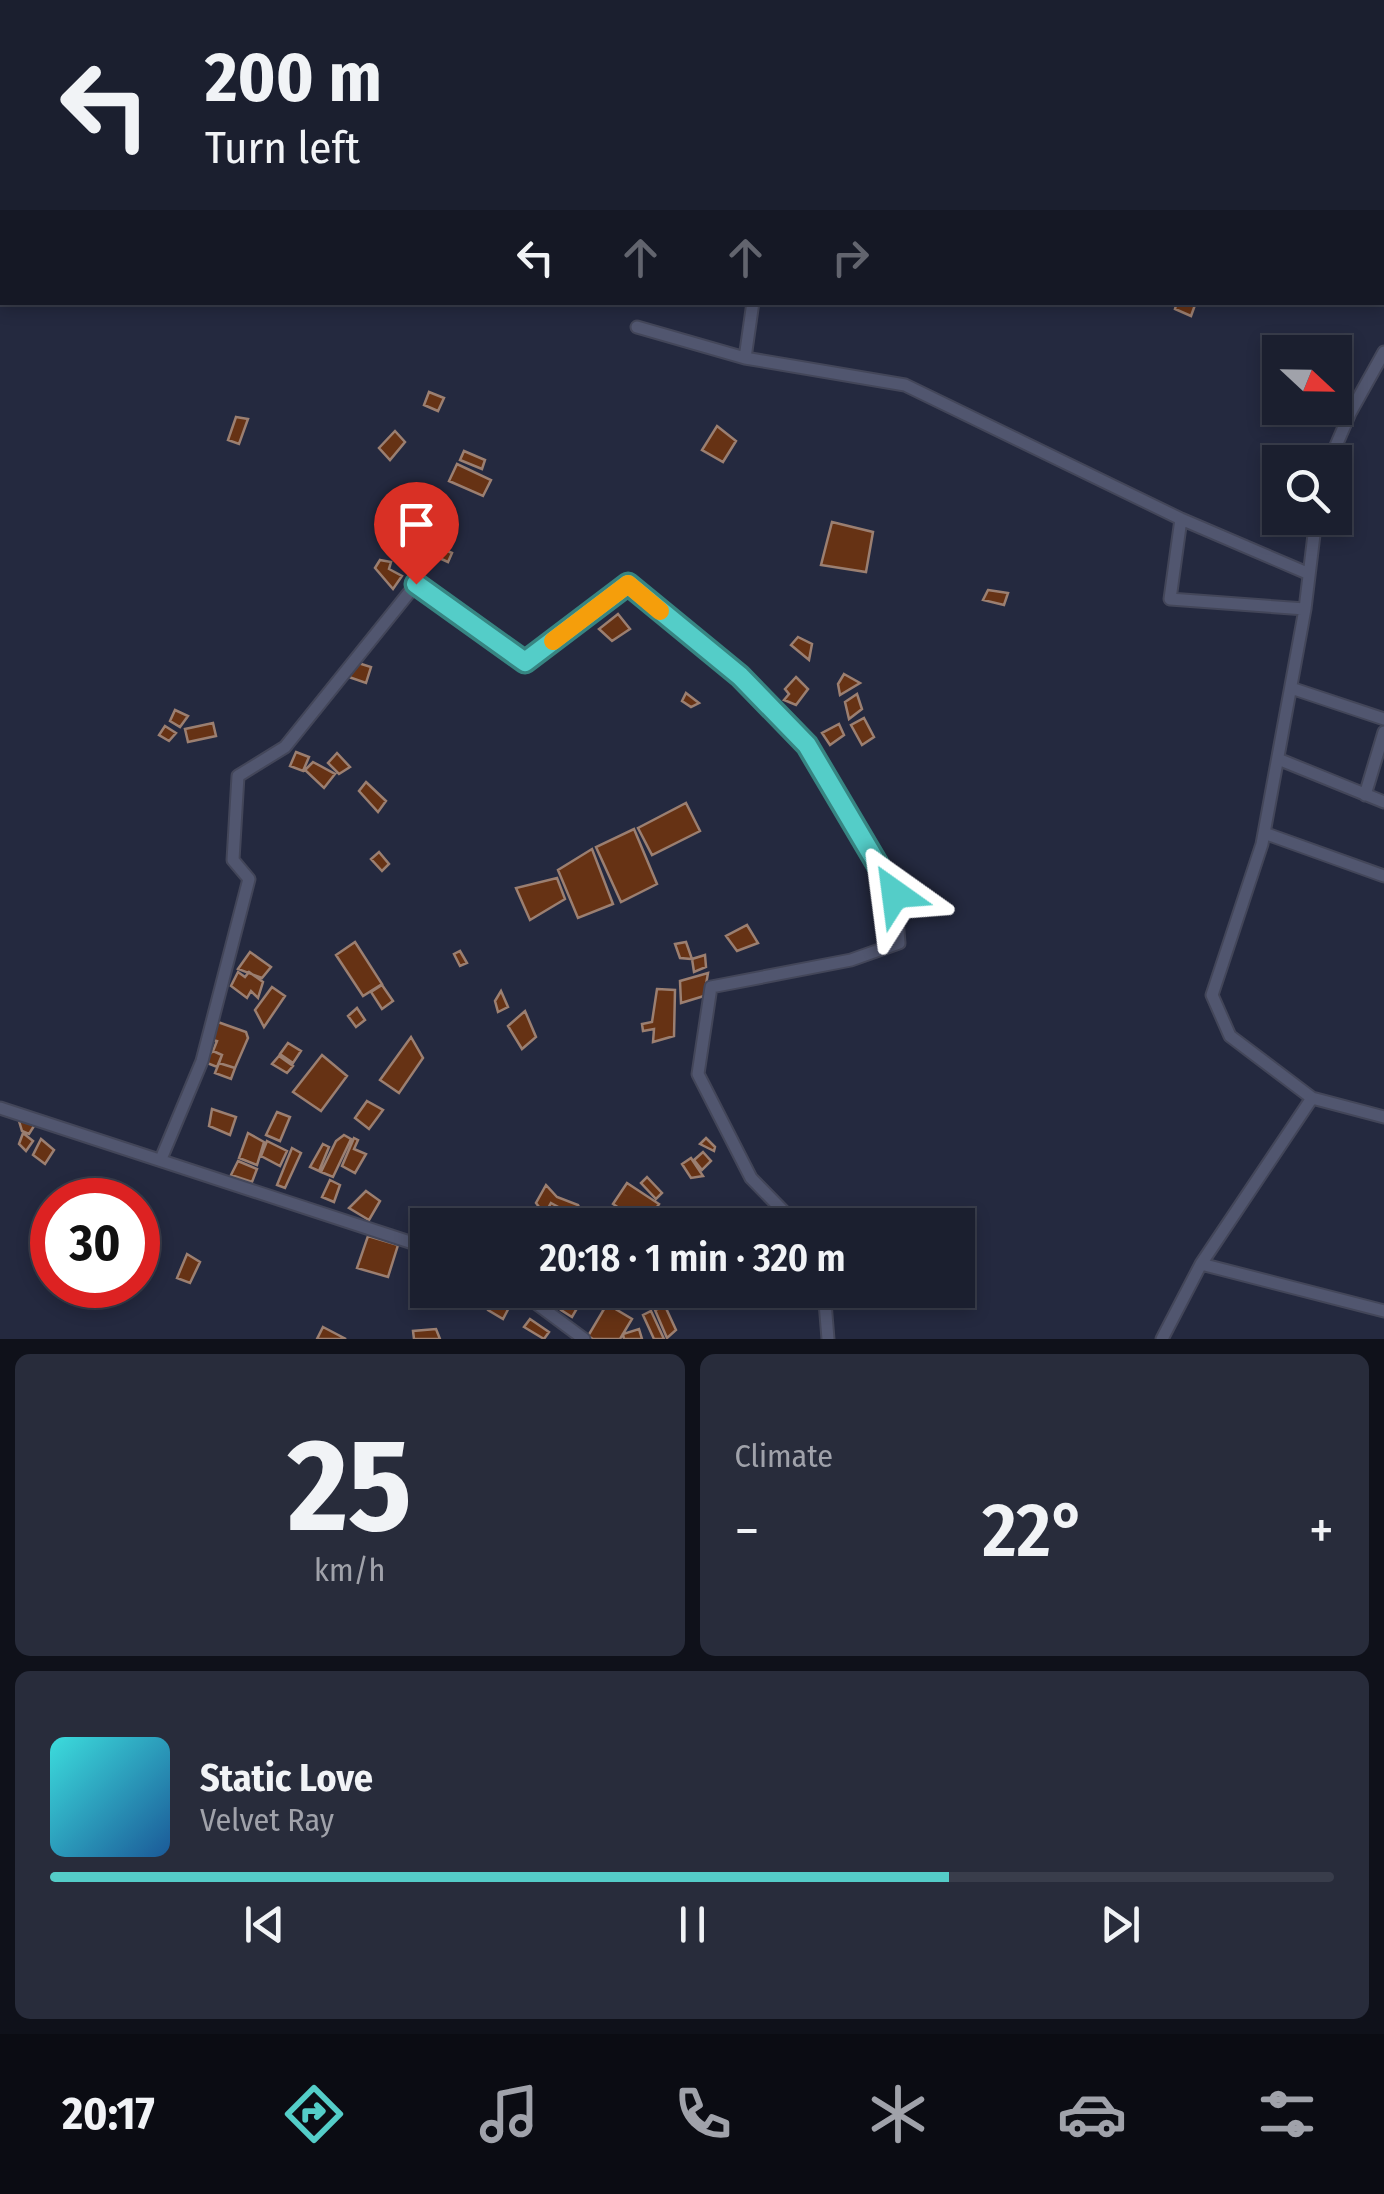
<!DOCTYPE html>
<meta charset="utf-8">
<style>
body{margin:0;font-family:"Fira Sans Condensed",sans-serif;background:#282c3b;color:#f1f3f6;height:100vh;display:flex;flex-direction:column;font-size:38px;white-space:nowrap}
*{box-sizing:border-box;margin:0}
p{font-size:32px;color:#a0a2aa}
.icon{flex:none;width:55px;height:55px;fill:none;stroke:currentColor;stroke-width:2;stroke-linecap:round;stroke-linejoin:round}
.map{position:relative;height:1339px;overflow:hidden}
.drawer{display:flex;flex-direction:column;gap:15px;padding:15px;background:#0f111a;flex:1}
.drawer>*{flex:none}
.guide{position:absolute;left:0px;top:0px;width:1385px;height:305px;box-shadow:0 5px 15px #0003,0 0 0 2px #393d4b;background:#1b1f2f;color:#f1f3f6;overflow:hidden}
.needle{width:65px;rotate:112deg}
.fabs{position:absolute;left:1262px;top:335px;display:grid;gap:20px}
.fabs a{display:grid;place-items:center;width:90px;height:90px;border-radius:0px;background:#1b1f2f;box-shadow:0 5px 15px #0003,0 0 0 2px #393d4b;font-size:50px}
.speed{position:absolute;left:30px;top:1178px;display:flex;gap:20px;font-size:50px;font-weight:700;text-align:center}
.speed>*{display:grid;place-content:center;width:130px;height:130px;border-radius:50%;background:#1b1f2f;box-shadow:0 5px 15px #0003,0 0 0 2px #393d4b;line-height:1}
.speed .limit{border:15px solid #d22;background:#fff;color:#111}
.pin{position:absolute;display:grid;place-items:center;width:85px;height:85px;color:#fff;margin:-102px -42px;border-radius:50% 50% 50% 0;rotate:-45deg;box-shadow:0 0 10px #0007}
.pin .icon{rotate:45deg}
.me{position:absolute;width:110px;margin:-55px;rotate:329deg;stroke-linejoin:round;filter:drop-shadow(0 0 8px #0008)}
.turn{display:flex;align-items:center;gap:35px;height:210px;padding:0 40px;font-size:45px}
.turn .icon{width:130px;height:130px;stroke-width:2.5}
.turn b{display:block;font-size:70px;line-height:85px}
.lanes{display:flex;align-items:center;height:95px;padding:0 40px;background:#0003;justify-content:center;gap:50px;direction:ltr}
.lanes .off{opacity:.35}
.big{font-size:75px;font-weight:600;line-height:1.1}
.drawer .widget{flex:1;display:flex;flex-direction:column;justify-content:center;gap:15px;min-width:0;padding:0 35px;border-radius:15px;background:#282c3b}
.drawer .dial{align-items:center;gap:0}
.dial b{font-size:130px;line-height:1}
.song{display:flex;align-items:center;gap:30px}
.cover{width:120px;height:120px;border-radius:15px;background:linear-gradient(135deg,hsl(180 70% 55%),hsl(210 70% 35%))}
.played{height:10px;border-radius:5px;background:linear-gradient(90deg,#54cdc8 70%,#393d4b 70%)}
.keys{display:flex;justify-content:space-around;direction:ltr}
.heat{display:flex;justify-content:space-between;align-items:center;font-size:55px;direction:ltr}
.drawer .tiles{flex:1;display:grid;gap:15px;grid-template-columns:1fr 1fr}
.widget:last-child{grid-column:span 2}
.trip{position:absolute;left:410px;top:1208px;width:565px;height:100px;border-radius:0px;background:#1b1f2f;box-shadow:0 5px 15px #0003,0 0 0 2px #393d4b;font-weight:600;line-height:100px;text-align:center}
.tab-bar{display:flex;height:160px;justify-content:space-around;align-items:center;background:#0b0c13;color:#a0a2aa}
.tab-bar .icon{width:70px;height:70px}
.tab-bar .current{color:#54cdc8}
.tab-bar b{font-size:45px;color:#f1f3f6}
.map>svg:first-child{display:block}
.building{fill:#663214;stroke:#9b7f71;stroke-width:2.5}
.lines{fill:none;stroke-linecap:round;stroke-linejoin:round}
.minor-casing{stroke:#434659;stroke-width:15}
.minor{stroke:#51566f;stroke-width:11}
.route-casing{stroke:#378582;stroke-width:25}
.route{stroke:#54cdc8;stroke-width:18}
.slow{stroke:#f59e0b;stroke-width:18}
</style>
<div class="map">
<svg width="1384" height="1339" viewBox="0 0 1384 1339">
<rect width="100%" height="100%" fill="#24293f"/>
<path class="building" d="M1177,302L1195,305L1191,316L1175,309Z
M429,392L444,398L438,411L424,405Z
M236,417L248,419L239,444L228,440Z
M717,426L736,441L723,462L702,450Z
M395,431L405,442L390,460L379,448Z
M464,451L485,460L482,469L460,460Z
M457,464L491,480L483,496L449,481Z
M832,522L873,532L866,572L821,565Z
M441,548L452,553L448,562L437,557Z
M380,560L391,562L389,569L402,576L393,589L375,568Z
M988,590L1008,593L1004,605L983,600Z
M618,614L630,629L612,641L599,629Z
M798,637L812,644L809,660L791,645Z
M355,662L371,667L366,683L346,676Z
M844,674L860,683L840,695L838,684Z
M796,677L808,689L796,705L784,700L789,694L785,689Z
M686,693L699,703L691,707L682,701Z
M857,694L862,709L849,719L845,702Z
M175,710L188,716L180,727L170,721Z
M864,718L874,737L862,745L851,725Z
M213,723L216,736L188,742L185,729Z
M839,724L844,735L830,745L822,733Z
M165,726L176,733L169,741L159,735Z
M296,752L309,757L303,771L290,766Z
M337,753L350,767L339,774L328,763Z
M313,762L335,774L324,788L305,770Z
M366,782L386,801L378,812L359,791Z
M686,803L700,831L652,855L638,828Z
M634,829L657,884L621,902L596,847Z
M592,849L613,904L578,918L558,870Z
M379,852L389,864L382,871L371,859Z
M557,878L565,899L530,920L516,888Z
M747,925L758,943L737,951L726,936Z
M355,942L382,984L363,996L336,955Z
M686,942L692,959L680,958L675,944Z
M460,951L467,963L460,966L454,954Z
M250,952L271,967L262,978L238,969Z
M705,955L706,967L694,972L692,959Z
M238,972L245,977L249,972L263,982L258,998L251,991L247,998L231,986Z
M708,973L704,996L681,1003L680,981Z
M382,985L393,1001L382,1009L371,992Z
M272,987L285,996L264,1027L255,1010Z
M657,989L675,990L674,1036L653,1042L654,1029L643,1031L642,1024L652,1022Z
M501,991L508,1007L498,1012L495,1001Z
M357,1008L365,1020L356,1027L348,1016Z
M525,1011L536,1037L522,1049L508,1026Z
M215,1021L246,1032L248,1038L235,1068L219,1063L222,1055L213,1051L217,1041L209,1039Z
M411,1037L423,1058L399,1093L380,1080Z
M288,1043L301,1051L293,1063L280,1054Z
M213,1051L222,1055L217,1067L202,1061Z
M322,1055L347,1076L321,1111L293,1092Z
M279,1056L293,1066L287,1073L272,1064Z
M219,1063L235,1068L231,1079L215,1073Z
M367,1101L383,1110L369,1129L355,1118Z
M212,1109L236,1117L230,1135L209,1126Z
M24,1112L39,1118L29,1134L22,1131L19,1121Z
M277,1112L290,1117L280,1141L266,1135Z
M23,1133L33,1141L26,1151L19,1144Z
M248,1133L264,1142L257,1165L239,1158Z
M344,1135L351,1139L333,1177L321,1172L336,1141Z
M354,1138L358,1140L354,1149L366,1154L355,1173L342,1166Z
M706,1138L715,1147L714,1151L700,1144Z
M41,1139L54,1150L45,1164L33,1155Z
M267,1141L287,1151L280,1166L261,1156Z
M323,1144L329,1147L319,1171L310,1167Z
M292,1148L301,1153L285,1188L277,1185Z
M703,1152L711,1161L702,1170L694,1160Z
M691,1158L703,1176L691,1178L682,1164Z
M238,1161L257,1169L252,1182L231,1175Z
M647,1177L662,1193L656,1199L641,1183Z
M330,1180L340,1185L334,1202L322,1197Z
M627,1183L659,1204L645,1225L613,1204Z
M546,1185L557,1197L578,1205L584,1217L600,1225L525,1224L539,1207L536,1203Z
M366,1191L380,1201L369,1220L349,1208Z
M551,1203L560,1208L550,1225L542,1219Z
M616,1208L639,1225L604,1223Z
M561,1209L570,1214L564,1225H552Z
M368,1236L398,1245L388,1277L357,1268Z
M187,1254L200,1262L190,1283L177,1278Z
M490,1290L515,1296L503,1319L488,1310Z
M587,1290H603L609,1295L602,1309L583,1298Z
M635,1290H647L653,1302L642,1307Z
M571,1292L583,1298L572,1317L561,1310Z
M607,1304L632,1319L620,1339H593L588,1336Z
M665,1306L676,1330L667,1338L655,1310Z
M651,1311L664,1339H654L643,1315Z
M530,1319L549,1332L544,1339L524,1327Z
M323,1327L346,1339H317Z
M436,1329L440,1339H414L413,1331Z
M639,1329L642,1339H624L623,1334Z"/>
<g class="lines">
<g class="minor-casing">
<path id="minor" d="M825,0L835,2
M1147,0L1150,2
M851,2L859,0
M1382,110L1384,109
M1382,212L1384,217
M637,327L745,358L905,385L1181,519L1307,573
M745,358L753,302
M1329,462L1350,413L1384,352
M1316,518L1305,609L1262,844L1212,995L1230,1036L1312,1098L1384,1117
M1181,519L1170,599L1305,609
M1291,688L1384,719
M1278,759L1384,802
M1365,795L1384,732
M1264,833L1384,876
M0,1108L428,1248
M161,1159L202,1061L249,879L233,860L238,776L285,747L416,584L525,662L628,584L740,676L807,745L895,894L899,943L851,960L711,987L698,1074L751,1178L797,1225
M1201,1264L1384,1311
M518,1290L584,1339
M824,1290L828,1339
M1162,1339L1201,1264L1312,1098"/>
</g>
<use href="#minor" class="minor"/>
</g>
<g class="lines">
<g class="route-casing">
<path id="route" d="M416,584L525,662L628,584L740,676L807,745L895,894"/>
</g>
<use href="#route" class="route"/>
<path class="slow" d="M553,641L628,584L660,611"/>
</g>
</svg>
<div class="fabs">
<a><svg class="needle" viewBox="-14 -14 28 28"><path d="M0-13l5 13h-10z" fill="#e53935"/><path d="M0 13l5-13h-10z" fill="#a0a2aa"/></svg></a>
<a><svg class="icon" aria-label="search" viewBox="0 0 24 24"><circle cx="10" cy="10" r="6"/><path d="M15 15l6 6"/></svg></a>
</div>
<div class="speed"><div class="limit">30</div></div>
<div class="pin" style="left:416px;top:584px;background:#d93025"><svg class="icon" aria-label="arrive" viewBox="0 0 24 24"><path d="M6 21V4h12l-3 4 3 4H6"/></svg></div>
<svg class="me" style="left:895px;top:894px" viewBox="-20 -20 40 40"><path d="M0-17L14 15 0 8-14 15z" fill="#54cdc8" stroke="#fff" stroke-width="4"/></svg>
<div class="trip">20:18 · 1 min · 320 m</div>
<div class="guide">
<div class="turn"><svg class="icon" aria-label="left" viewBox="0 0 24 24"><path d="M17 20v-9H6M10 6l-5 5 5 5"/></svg><div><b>200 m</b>Turn left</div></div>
<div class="lanes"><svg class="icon" aria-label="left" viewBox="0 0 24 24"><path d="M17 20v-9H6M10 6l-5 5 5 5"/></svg><svg class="icon off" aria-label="ahead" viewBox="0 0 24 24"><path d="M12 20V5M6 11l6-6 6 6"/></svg><svg class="icon off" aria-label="ahead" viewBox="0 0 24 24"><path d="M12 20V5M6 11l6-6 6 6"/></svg><svg class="icon off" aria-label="right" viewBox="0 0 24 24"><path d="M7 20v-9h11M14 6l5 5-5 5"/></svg></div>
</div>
</div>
<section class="drawer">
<div class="tiles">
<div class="widget dial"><b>25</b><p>km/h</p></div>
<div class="widget"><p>Climate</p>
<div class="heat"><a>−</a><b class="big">22°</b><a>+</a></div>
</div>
<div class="widget">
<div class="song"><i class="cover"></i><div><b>Static Love</b><p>Velvet Ray</p></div></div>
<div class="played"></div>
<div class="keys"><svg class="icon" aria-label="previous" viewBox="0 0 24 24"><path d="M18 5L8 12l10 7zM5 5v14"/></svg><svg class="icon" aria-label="pause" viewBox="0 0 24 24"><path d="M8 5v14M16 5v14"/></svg><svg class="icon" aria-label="next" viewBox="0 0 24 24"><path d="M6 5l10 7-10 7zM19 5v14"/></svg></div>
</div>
</div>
</section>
<nav class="tab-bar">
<b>20:17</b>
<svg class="icon current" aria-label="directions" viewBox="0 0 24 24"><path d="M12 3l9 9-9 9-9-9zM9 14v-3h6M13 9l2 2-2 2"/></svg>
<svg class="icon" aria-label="music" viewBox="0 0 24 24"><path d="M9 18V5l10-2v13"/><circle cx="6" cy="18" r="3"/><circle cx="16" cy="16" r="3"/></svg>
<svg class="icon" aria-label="phone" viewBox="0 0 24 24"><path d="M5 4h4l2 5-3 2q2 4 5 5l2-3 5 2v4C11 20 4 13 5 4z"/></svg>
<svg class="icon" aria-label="climate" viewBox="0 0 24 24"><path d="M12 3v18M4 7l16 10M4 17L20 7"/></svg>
<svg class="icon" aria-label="car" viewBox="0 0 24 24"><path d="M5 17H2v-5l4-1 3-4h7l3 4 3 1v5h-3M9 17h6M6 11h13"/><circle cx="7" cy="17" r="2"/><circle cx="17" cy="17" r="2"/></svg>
<svg class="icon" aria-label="filters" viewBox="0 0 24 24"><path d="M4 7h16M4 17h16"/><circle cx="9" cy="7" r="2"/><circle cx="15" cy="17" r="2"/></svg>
</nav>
